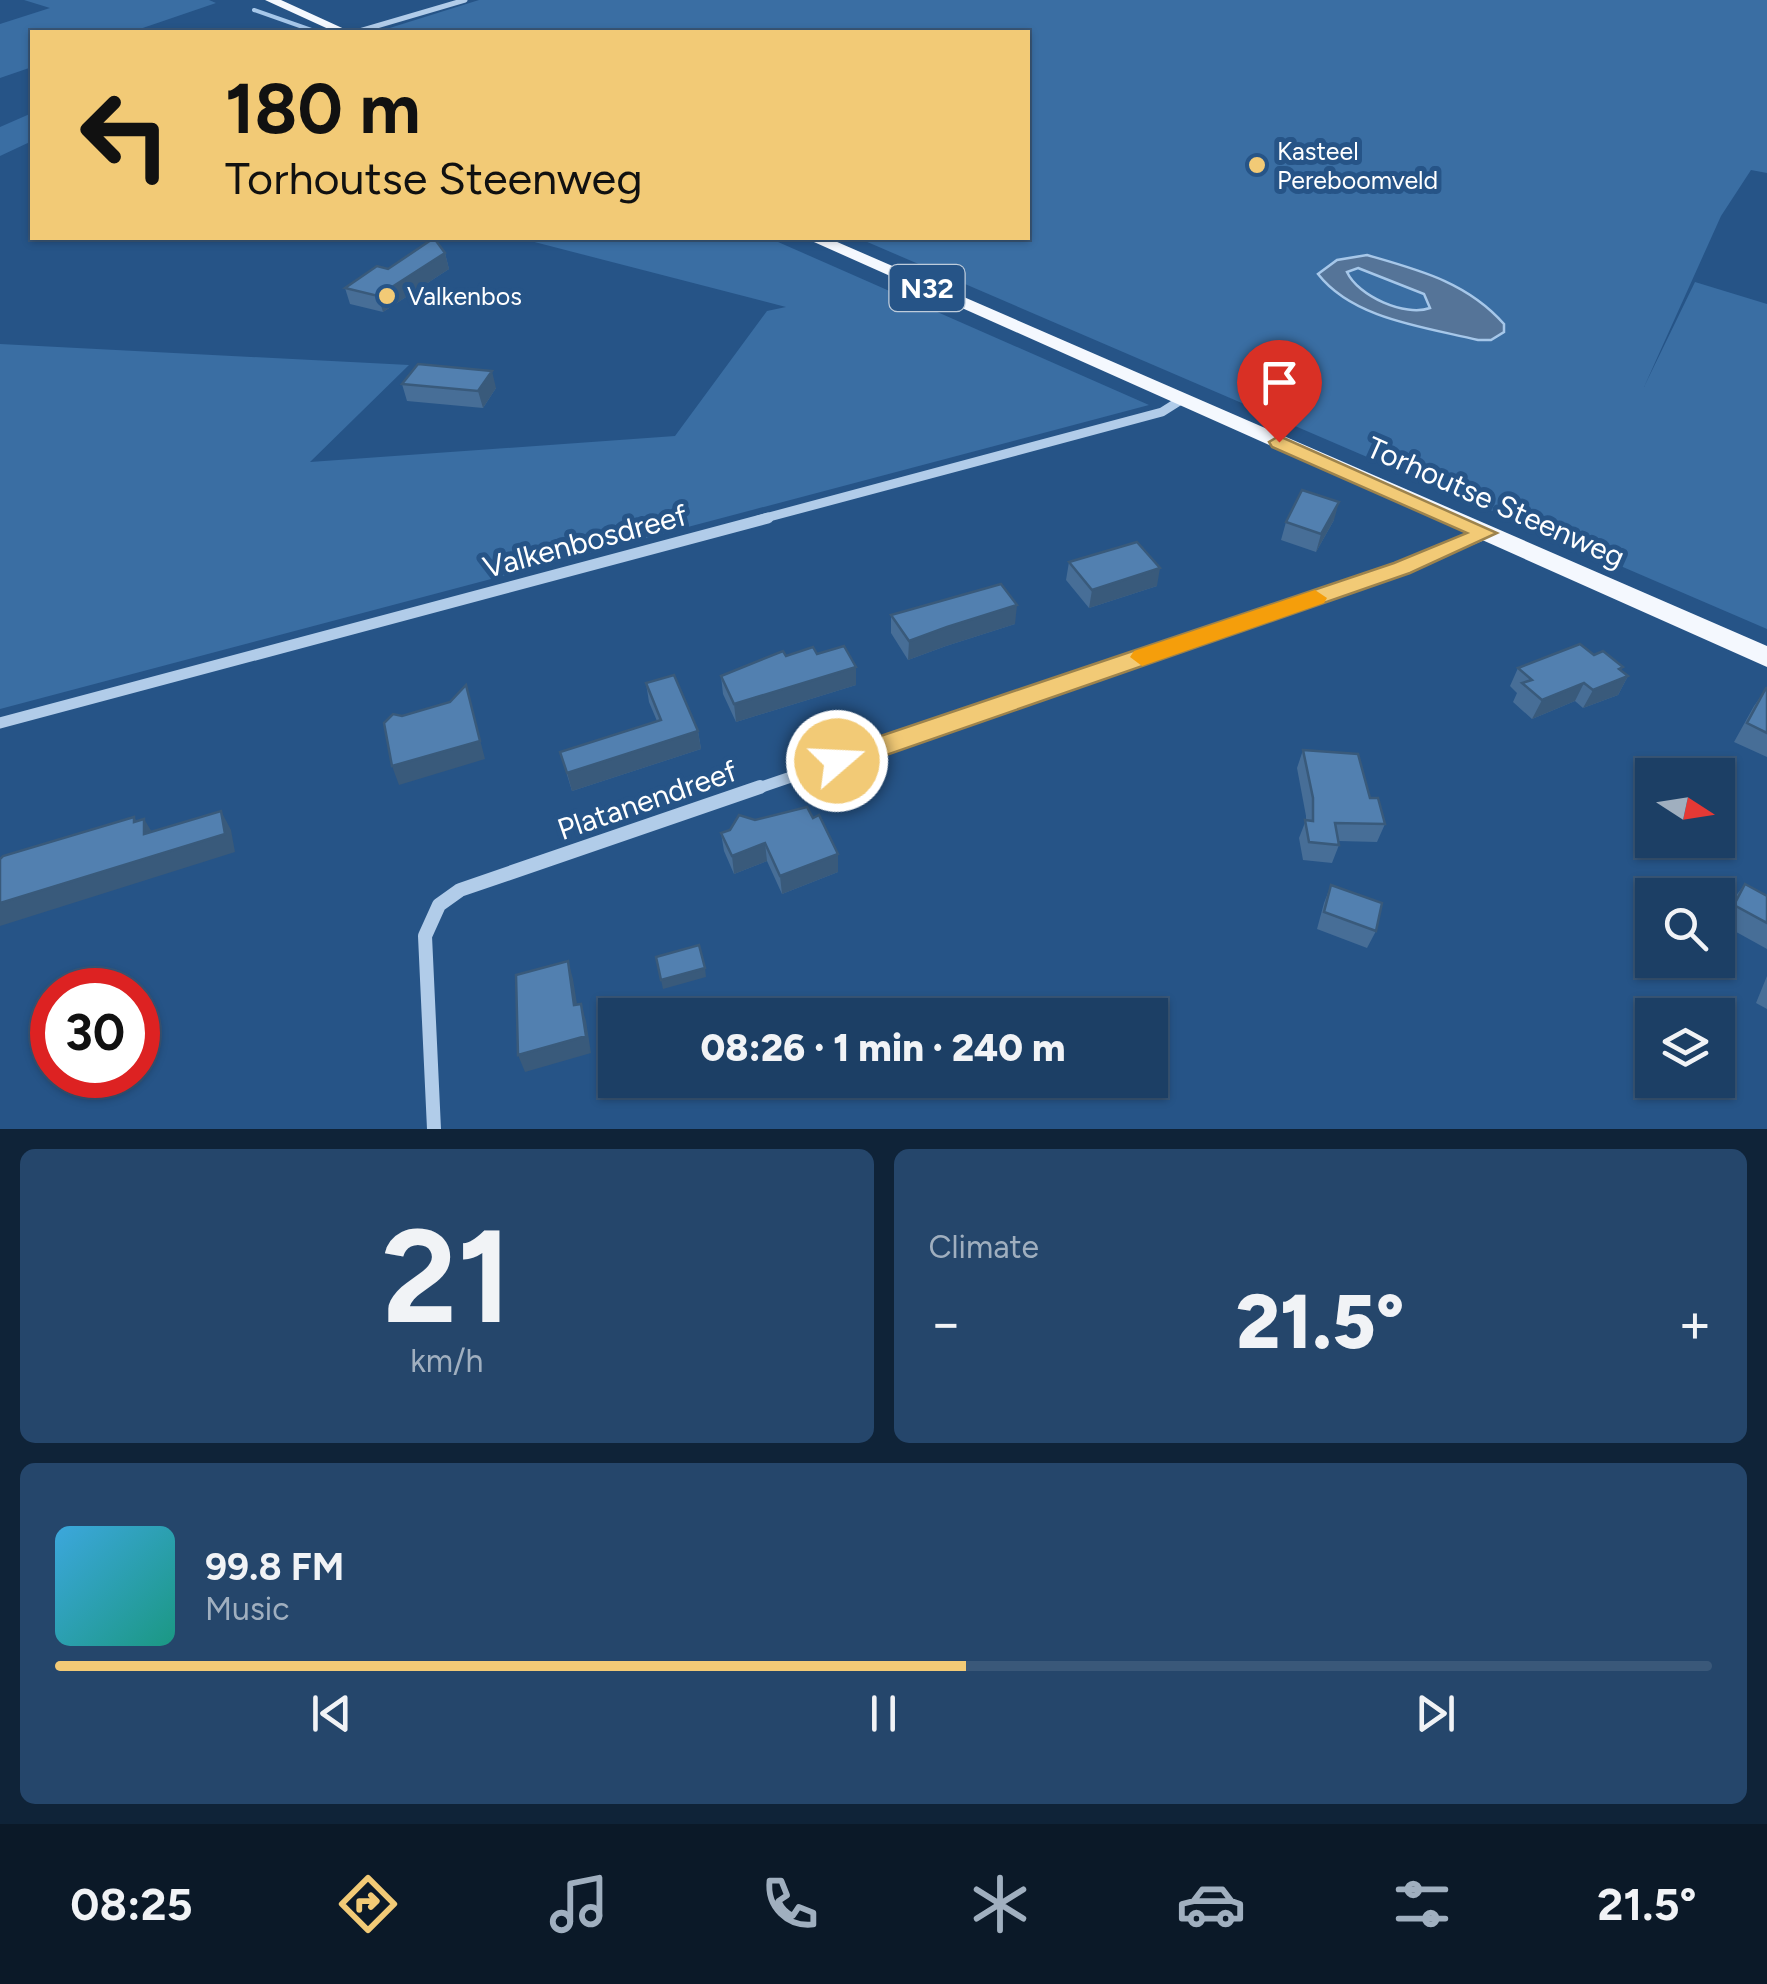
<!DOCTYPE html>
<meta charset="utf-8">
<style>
body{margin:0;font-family:Figtree,sans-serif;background:#25466b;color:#f1f3f6;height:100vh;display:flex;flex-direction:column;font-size:38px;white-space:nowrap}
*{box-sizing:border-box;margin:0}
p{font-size:32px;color:#a0afbf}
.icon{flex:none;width:55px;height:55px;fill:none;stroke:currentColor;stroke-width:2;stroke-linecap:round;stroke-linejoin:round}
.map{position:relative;height:1129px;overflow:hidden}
.sheet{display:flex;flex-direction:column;gap:20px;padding:20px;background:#0f2338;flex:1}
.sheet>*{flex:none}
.hud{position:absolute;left:30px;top:30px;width:1000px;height:210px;border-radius:0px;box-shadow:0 2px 8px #0004,0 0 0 2px #3a5879;background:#f2ca76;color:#111;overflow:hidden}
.needle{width:65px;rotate:102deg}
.buttons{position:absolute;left:1635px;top:758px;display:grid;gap:20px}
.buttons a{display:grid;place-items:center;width:100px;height:100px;border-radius:0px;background:#1c3f65;box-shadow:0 2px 8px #0004,0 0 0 2px #3a5879;font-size:50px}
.speed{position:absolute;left:30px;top:968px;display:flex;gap:20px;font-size:50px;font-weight:700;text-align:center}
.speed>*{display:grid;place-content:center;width:130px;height:130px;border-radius:50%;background:#1c3f65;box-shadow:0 2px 8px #0004,0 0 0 2px #3a5879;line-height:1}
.speed .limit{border:15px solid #d22;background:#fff;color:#111}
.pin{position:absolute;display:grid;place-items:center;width:85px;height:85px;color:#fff;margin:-102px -42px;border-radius:50% 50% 50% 0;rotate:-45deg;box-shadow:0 0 10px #0007}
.pin .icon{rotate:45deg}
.me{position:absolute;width:110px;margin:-55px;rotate:71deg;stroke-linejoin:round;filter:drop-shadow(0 0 8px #0008)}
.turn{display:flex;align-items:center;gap:35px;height:210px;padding:0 30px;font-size:45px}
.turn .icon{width:130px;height:130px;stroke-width:2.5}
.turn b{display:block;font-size:70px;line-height:85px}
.big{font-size:75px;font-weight:800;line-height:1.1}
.sheet .tile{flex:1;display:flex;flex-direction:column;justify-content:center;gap:15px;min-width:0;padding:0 35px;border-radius:15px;background:#25466b}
.sheet .dial{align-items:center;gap:0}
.dial b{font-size:130px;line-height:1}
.song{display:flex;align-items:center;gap:30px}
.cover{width:120px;height:120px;border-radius:15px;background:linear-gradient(135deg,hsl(200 70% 55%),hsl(170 70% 35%))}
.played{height:10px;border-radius:5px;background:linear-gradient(90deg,#f2ca76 55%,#3a5879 55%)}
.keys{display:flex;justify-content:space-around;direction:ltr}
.heat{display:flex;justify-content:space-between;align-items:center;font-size:55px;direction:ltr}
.sheet .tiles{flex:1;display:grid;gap:20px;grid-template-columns:1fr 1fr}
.tile:last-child{grid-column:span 2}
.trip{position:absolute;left:598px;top:998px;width:570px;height:100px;border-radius:0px;background:#1c3f65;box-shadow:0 2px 8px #0004,0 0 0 2px #3a5879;font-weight:800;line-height:100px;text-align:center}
.menu{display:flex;height:160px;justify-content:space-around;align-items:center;background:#0b1928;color:#a0afbf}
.menu .icon{width:70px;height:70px}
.menu .selected{color:#f2ca76}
.menu b{font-size:45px;color:#f1f3f6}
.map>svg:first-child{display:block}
.green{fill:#3a6ea3}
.water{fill:#557498;stroke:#a6c7e9;stroke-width:2.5;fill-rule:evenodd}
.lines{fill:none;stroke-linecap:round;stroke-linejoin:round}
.stream{stroke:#a6c7e9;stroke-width:4}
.minor-far3{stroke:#b1cce9;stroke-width:5}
.minor-far2{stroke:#b1cce9;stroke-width:9}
.minor-far1{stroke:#b1cce9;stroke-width:11}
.minor{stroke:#b1cce9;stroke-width:14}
.primary{fill:#f4f8fe;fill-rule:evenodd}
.wall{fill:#476e97}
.shaded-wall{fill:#395a7b}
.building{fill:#5280b0;stroke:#395a7b;stroke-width:2.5}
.route{fill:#f2ca76;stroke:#9d834d;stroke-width:2.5}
.slow{fill:#f59e0b}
.poi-dot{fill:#f2ca76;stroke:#265487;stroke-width:4}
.labels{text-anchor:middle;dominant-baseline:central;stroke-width:10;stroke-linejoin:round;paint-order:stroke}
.far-poi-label{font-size:25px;fill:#fff;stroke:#265487;text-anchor:start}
.shield{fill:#265487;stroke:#beccdb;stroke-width:2.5}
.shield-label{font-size:28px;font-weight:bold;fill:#fff}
.street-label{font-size:30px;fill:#fff;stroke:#265487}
</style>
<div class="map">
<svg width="1767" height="1129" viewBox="0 0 1767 1129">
<rect width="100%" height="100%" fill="#265487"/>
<path class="green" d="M24,0H209L216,3L131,32H32V67L0,78V24L50,8Z
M479,0H1767V173L1751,170L1721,216L1644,387L1695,282L1767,304V629L858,238H1028V32L380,31Z
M32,113V141L0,156V127Z
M519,238H769L1149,405L0,709V344L409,365L310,462L675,436L767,311L786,307Z"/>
<path class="water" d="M1367,255C1419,270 1467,282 1504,324V332L1491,340H1478C1424,327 1353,319 1318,274L1337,260ZM1358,268L1424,294L1430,308C1405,317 1358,296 1347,272Z"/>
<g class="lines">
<path class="stream" d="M254,10L317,32"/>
<path class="minor-far3" d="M356,32L465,0"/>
<path class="minor-far2" d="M758,520L1162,412L1181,400"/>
<path class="minor-far1" d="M0,723L768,518
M753,790L1402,568L1485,534"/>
<path class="minor" d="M434,1129L425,936L439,905L460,890L760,787"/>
<path class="primary" d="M265,0H281L351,32H335Z
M805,238H828L1767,646V667Z"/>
</g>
<path class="wall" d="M445,253L449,269L383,312L350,304L345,288L388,269Z
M402,384L496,388L483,408L407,401Z
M1334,520L1316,552L1281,540L1286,522Z
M1069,562L1157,586L1089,608L1066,580Z
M891,615L1015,624L946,646L908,660L891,633Z
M817,654L856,667V685L736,722L723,694L721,676L786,656Z
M1594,655L1628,676L1618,695L1583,708L1575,701L1532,719L1513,702L1517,693L1510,686L1518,668Z
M646,683L698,731L701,749L572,791L560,752L657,721L649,702Z
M1767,688V757L1734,742L1754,706Z
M1303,750L1370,798L1385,824L1377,842L1339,841V845L1332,863L1303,860L1299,838L1306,820V816L1297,768Z
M730,830L838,872L782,894L767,861L734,874L724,851L721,833Z
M1745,884L1767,896V949L1720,923L1731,902Z
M1331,885L1376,931L1367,948L1317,929L1324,903Z
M1767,976V1009L1756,1003Z"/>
<path class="shaded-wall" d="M445,253L449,269L383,312L378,296Z
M492,371L496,388L483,408L478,391Z
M1339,502L1334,520L1316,552L1321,534Z
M1160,568L1157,586L1089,608L1092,590Z
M1017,605L1015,624L946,646L908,660L909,641L947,627Z
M856,667V685L736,722L734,704Z
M1623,667L1616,681L1628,676L1618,695L1583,708L1593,690L1619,669Z
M1584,683L1575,701L1532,719L1542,700Z
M466,685L485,759L399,785L392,766Z
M698,731L701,749L572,791L567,773Z
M221,811L231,830L235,852L0,926V903Z
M134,817L144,832V819L155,837V852L134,822Z
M765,843L767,861L734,874L732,856Z
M838,854V872L782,894L780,876Z
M568,961L573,979L580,1023L574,1005Z
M705,968L706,977L663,989L661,980Z
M581,1004L586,1021L591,1053L525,1072L518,1055Z
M815,1080H836L808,1091L807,1083Z"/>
<path class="building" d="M434,238L445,253L378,296L345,288L377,266L388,269Z
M418,364L492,371L478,391L402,384Z
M1302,490L1339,502L1321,534L1286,522Z
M1137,542L1160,568L1092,590L1069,562Z
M1001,584L1017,605L947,627L909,641L891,615Z
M1580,644L1594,655L1603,651L1623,667L1619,669L1628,676L1593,690L1584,683L1542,700L1522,683L1532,680L1518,668Z
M844,646L856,667L734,704L721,676L783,651L786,656L813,647L817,654Z
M674,675L698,731L567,773L560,752L661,720L646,683Z
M466,685L480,741L392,766L384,723L393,714L402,716L450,702Z
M1766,688H1767V733L1747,723Z
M1303,750L1358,754L1370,798H1378L1385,824L1335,823L1339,845L1309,842L1305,820L1313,821V798Z
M807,807L813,818L819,815L838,854L780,876L765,843L732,856L721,833L730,830L739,815L755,820Z
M221,811L225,834L0,903V859L3,856L134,817V822L144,819V834Z
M1745,884L1767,896V923L1734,905Z
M1331,885L1382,903L1376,931L1324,912Z
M699,945L705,968L661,980L656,957Z
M568,961L574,1005L581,1004L586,1036L518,1055L516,975Z"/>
<path class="route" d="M1279,436L1497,533L1410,573L846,769H827L823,761L827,754L1394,563L1467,533L1272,447L1269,442Z"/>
<path class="slow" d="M1315,590L1327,598L1324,603L1142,666L1130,657L1134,651Z"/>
<g class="poi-dot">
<circle cx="1257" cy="165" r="10"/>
<circle cx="387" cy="296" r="10"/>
</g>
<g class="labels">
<g class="far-poi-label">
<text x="1277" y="151">Kasteel<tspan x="1277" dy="29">Pereboomveld</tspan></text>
<text x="407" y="296">Valkenbos</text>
</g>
<rect class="shield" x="889.5" y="265" width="75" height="46" rx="8"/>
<g class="shield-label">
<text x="927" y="288">N32</text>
</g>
<g class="street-label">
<text transform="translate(1496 502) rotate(24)">Torhoutse Steenweg</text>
<text transform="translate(585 541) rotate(-15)">Valkenbosdreef</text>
<text transform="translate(647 800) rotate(-19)">Platanendreef</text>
</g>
</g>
</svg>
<div class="buttons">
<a><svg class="needle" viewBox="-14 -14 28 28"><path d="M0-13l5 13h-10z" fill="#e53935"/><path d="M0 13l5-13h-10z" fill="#a0afbf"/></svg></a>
<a><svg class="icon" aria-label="search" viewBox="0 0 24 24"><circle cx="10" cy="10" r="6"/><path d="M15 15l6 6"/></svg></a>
<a><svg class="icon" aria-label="layers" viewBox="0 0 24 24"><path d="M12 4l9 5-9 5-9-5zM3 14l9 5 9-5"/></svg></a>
</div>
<div class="speed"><div class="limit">30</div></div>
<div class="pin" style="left:1279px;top:442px;background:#d93025"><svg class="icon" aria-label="arrive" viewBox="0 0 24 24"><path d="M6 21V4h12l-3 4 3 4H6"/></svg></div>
<svg class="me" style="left:837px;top:761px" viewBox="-20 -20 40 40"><circle r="17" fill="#f2ca76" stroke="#fff" stroke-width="3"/><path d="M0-11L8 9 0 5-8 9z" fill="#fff"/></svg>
<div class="trip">08:26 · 1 min · 240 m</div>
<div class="hud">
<div class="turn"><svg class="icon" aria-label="left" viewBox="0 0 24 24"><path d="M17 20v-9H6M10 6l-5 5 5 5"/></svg><div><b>180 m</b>Torhoutse Steenweg</div></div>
</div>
</div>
<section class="sheet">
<div class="tiles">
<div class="tile dial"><b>21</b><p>km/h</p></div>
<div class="tile"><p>Climate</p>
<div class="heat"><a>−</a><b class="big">21.5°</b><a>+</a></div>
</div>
<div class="tile">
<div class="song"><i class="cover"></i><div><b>99.8 FM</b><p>Music</p></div></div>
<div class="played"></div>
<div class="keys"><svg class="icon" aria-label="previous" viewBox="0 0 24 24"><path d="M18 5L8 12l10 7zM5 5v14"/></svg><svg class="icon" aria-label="pause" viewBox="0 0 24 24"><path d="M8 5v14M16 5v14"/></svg><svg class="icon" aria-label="next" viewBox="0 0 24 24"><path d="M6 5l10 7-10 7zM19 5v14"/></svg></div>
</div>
</div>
</section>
<nav class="menu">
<b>08:25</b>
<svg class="icon selected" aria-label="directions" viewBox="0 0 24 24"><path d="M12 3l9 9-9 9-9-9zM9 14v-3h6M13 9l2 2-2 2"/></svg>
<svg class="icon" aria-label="music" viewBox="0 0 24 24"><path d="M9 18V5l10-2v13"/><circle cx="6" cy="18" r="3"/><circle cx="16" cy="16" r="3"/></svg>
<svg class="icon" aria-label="phone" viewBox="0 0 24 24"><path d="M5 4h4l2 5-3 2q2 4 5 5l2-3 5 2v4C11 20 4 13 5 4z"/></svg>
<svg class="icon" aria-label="climate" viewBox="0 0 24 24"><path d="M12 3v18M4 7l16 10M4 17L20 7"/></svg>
<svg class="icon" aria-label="car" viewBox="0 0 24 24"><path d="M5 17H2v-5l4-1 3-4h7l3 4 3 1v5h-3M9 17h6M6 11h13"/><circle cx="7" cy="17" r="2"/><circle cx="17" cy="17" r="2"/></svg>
<svg class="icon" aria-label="filters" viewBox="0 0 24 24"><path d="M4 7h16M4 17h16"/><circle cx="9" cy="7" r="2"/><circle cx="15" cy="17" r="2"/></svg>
<b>21.5°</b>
</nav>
